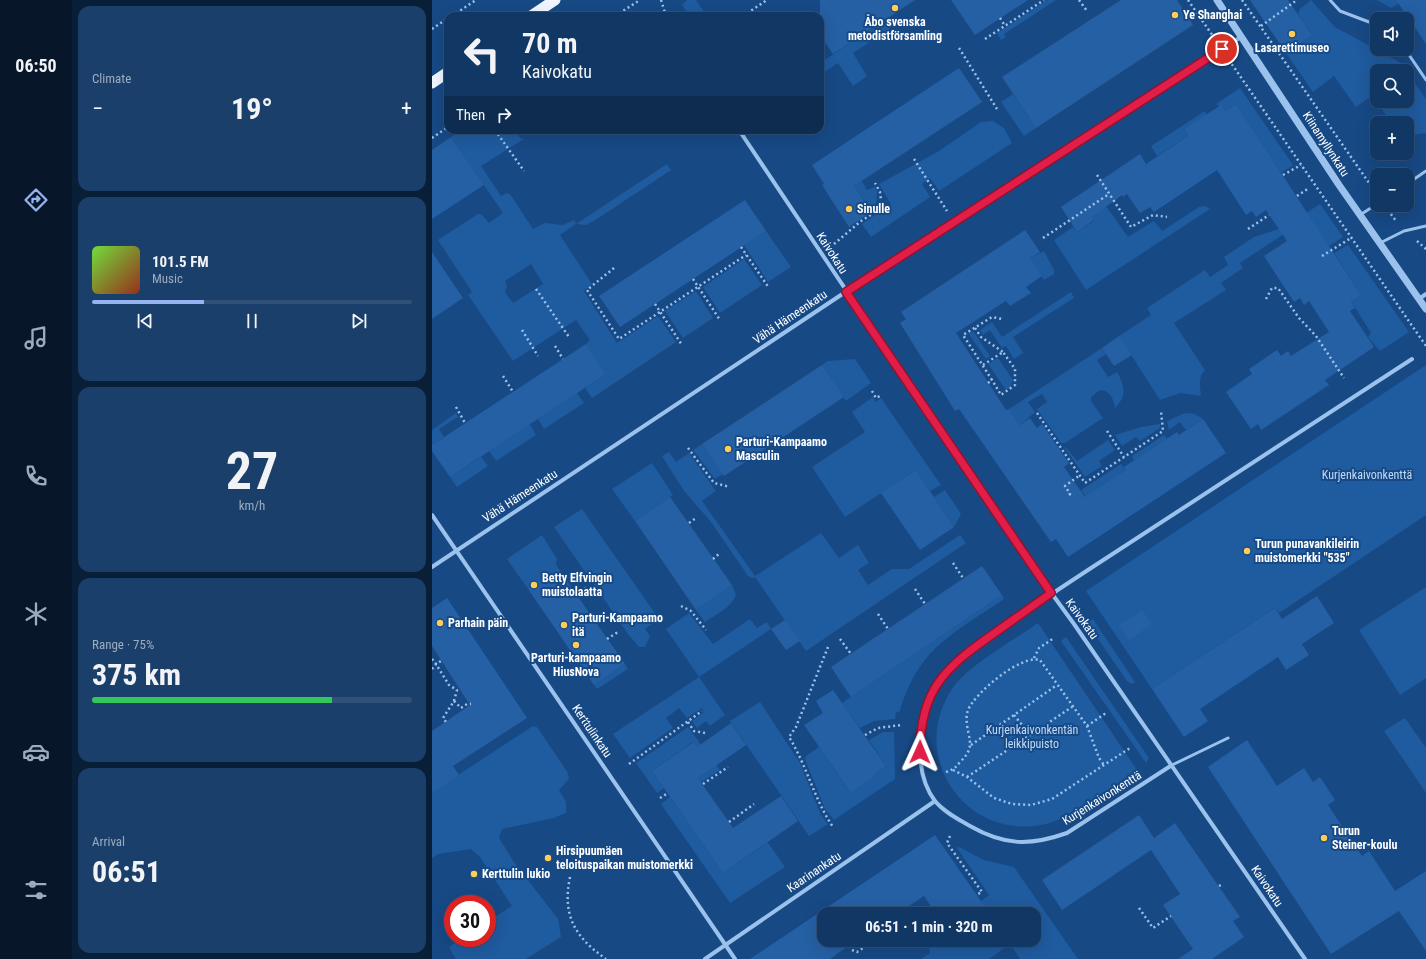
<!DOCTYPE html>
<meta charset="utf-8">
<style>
body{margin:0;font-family:"Roboto Condensed",sans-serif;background:#1a3f6a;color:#f1f3f6;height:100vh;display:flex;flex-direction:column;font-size:15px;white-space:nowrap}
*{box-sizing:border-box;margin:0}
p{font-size:13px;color:#9cacbf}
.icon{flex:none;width:22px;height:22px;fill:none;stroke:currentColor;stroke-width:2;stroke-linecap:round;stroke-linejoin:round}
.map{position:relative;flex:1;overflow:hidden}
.panel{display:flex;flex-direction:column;gap:6px;padding:6px;background:#091e37;width:360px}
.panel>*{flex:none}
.guide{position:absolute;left:12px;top:12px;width:380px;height:122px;border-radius:12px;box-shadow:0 4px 16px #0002,0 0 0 1px #305178;background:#113764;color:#f1f3f6;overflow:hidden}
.controls{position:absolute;left:938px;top:12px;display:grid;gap:8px}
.controls a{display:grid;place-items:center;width:44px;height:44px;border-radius:8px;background:#113764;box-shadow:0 4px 16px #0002,0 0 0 1px #305178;font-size:20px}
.speed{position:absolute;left:12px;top:895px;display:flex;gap:8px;font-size:20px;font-weight:700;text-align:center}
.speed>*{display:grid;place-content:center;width:52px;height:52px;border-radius:50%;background:#113764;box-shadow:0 4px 16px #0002,0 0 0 1px #305178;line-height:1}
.speed .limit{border:6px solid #d22;background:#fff;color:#111}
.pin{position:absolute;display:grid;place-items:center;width:34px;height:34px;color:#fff;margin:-17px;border:2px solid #fff;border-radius:50%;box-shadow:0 1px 4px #0007}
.me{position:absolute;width:44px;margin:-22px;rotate:1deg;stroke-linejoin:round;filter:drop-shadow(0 0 3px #0008)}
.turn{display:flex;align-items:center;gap:14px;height:84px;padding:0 12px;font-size:18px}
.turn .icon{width:52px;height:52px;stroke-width:2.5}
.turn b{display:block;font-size:28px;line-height:34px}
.then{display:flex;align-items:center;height:38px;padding:0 12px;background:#0003;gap:8px;font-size:15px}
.big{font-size:30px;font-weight:700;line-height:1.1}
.panel .card{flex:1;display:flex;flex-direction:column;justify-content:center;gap:6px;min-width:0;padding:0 14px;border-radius:12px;background:#1a3f6a}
.panel .dial{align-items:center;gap:0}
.dial b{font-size:52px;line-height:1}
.song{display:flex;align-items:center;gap:12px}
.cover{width:48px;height:48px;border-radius:6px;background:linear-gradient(135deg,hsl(100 70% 55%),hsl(10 70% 35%))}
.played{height:4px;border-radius:2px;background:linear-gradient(90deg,#95b2f1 35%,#305178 35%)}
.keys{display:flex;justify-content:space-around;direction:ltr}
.heat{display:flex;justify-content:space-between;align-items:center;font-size:22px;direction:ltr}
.charge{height:6px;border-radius:3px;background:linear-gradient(90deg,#34c759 75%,#305178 0)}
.trip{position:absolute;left:385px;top:907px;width:224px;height:40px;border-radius:12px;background:#113764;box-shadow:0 4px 16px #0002,0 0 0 1px #305178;font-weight:700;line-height:40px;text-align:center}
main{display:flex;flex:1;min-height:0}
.menu{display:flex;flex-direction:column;width:72px;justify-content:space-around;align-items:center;background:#071628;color:#9cacbf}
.menu .icon{width:28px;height:28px}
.menu .current{color:#95b2f1}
.menu b{font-size:18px;color:#f1f3f6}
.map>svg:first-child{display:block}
.green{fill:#1f5b9f;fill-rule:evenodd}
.building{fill:#2560a4}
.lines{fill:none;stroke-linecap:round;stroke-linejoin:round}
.path{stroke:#9bc2ed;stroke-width:2.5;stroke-dasharray:2 3;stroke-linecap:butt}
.service{stroke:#9bc2ed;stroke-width:3}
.minor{stroke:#9bc2ed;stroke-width:4}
.tertiary{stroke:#9bc2ed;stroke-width:7}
.trunk{stroke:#f0f6ff;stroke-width:11}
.route-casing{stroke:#92132f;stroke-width:10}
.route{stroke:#e11d48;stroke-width:7}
.poi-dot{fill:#ffcc58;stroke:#174985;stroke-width:1.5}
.labels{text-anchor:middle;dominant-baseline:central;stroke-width:4;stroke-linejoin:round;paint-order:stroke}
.poi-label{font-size:12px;font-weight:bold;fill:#fff;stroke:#174985;text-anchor:start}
.street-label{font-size:12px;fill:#fff;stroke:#174985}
.park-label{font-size:12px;fill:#c1dcfa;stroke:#174985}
</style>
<main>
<nav class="menu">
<b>06:50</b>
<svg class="icon current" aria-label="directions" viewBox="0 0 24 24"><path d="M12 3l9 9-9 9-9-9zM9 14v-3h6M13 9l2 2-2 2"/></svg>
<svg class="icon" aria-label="music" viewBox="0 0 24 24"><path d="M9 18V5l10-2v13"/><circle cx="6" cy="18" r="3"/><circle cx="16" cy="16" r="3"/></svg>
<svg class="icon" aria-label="phone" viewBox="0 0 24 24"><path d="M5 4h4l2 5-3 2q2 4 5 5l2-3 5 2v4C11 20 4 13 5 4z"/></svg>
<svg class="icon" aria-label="climate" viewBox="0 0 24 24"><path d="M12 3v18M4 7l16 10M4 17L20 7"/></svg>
<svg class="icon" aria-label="car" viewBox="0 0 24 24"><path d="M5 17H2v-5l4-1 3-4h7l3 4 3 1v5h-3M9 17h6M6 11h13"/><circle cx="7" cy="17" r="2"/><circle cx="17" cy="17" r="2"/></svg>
<svg class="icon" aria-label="filters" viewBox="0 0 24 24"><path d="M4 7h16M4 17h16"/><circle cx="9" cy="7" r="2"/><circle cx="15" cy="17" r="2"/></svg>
</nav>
<section class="panel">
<div class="card"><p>Climate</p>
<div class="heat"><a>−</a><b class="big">19°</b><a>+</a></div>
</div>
<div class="card">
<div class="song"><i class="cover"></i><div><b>101.5 FM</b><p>Music</p></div></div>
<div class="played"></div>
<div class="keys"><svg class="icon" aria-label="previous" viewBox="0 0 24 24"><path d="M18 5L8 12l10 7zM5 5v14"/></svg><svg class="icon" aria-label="pause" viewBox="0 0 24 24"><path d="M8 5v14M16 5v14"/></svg><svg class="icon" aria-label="next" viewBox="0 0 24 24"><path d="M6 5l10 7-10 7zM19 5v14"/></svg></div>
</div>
<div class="card dial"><b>27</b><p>km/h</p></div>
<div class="card"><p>Range · 75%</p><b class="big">375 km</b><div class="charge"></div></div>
<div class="card"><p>Arrival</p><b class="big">06:51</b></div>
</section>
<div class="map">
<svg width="994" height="959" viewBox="0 0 994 959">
<rect width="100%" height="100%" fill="#174985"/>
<path class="green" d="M255,0H264L275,16H257L250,5Z
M615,0H624L572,34L574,37L569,40L565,33Z
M879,0L903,27L969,63L975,71H945V101H975V72L994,99V133L975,136V123H959L941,95L924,107L902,76L881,92L854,53L880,35L866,14L868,9Z
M945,0H973L959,8Z
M458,17L463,25L421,53L435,76L421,86L406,63L388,75V63Z
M808,88L861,165L849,173L804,104L793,111L784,104Z
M581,94L604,128L592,136L569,102Z
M773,111L774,115L752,129L756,136L725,156L719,146Z
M561,121L572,128L580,143L507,191L498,178L490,184L498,197L439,237L430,224L459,204L447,184L507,151L549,122Z
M30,130H83L88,138L92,139L49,166L69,196L75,193L78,194L101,229L113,223L131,225L142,220L144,224L235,164L239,170L165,219L154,225L144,224L128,235L160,284L152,291L185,343L226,316L244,342L160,398L153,388L174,374L154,344L158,340L144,320L81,361L36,295L40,292L6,240L46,214L50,215L57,223L71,213L19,137ZM99,264L111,284L81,303L73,292L75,286L73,281Z
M430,181L435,190L443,187L445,191L444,209L439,212L422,186Z
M888,204L911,237L897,246L873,220L808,263L811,268L789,283L794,290L742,323L773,370C766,377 768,386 769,396L748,393L728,400L687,336L719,315L715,308L773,270L778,277L796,265L792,257L822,237L850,228Z
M674,206L696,237L722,221L730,231L767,207L773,206L778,209L654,290L622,240L641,227L645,232L662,221L659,215Z
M334,231L359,267L336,282L312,245Z
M916,245L977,332L948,351L936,337L939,333L919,301L929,295L902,253Z
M612,251L622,270V274L612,280L598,258Z
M312,259L330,285L288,313L271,287Z
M264,291L281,318L251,338L233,311Z
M639,292L642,298L581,337L591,353L582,359L574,346L570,348L558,330L551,335L548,330L560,322L570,337Z
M541,331L558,356L554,359L537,334Z
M670,348L674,354L665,360L676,377L685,372C693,386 695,396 683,408C682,400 678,390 668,390L659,397V401L671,418L633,443H629L605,409L615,402L610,394L596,402L603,412L588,425L577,409Z
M566,358L581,380L578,388L574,390L556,364Z
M423,359L439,383L414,401L390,365L395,361Z
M994,365V515L847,613L843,608L720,689L654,591Z
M145,393L152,403L112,429L106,419Z
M441,397L444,402L449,398L509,485L498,491L484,470L413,517L380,467L433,432L420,412Z
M24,413L26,417L7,429L12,437L0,445V430Z
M753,413L763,414L771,419L754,430L748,422L737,430L735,421Z
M98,424L104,435L64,461L57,451Z
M728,424V428L708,441L704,437L690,446L683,435L709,427Z
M732,435L735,439L702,461L700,456Z
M676,440L683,450L667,461L670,466L653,477L633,448L634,447L645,461Z
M270,444L291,474L283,479L261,450Z
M237,452L244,462L257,453L284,491L270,501L323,576L389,533L407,558L426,545L437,563L426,570L436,585L460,569H477L528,535L534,543L374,651L323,577L320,578L316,576L279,522L252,491L230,456Z
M49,457L56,466L25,487L18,477Z
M220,463L241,495L203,521L180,489Z
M689,464L694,470L654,497L649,490Z
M513,490L529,514L522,527L502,497Z
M150,509L227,619L213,629L218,636L213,647H207L196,634L122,527Z
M110,535L125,559L124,564L126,568L96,589L75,559Z
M300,585L304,595C299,608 283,615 273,622L264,610Z
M994,587V678L968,695L927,630Z
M570,595L572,599C521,634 487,647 468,711L464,713L463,719L442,721L428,728L410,703Z
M257,613L281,644L318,619L325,628L335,622L339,629L267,677L293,715L278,726L274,721L265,728L260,721L272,712L270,708L255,718L247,708L234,718L241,728L198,758L181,734L267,677L234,629Z
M661,619L703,682L700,684L695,681L655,623Z
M606,623L705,770C679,787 640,820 609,825C532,839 476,755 520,689C535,666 582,640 606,623Z
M634,637L717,758L714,763L629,641Z
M193,664L196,669L165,689L162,685Z
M328,702L368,763L389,815L396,824L377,836L298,721Z
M973,718L994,748V793L952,731Z
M101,726L105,727L136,773L137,779L127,790L134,802V813L122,818L70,829L67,838L82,862L126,919L129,937L94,959H24L17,947L31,938H55V922L80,906L48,857L39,849L6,854L0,858V792Z
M256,727L288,770L269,782L266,778L280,768L261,742L220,771L232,788L225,793L204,763Z
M451,732H462L463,779L402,820L393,809L373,759L374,756L387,747L419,793L444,776L443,774L454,766L437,740Z
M238,797L291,873L332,845L314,819L318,817L353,867L298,903L229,804Z
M527,847L552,860L582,867L646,959H588L578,944L557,959H489L498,953L496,940H602V914H556L549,901L557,895L525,848Z"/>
<path class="building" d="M388,0H483L401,54L388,35Z
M519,0H596L543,35Z
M689,0H745L761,25L604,128L570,77Z
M818,0H856L880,35L854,53Z
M964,0H994V44Z
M527,68L550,102L422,186L439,212L417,227L390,185L392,184L380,165Z
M804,104L929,295L919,301L923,308L918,311L942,347L893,380L897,385L829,430L826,424L819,429L794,392L820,374L817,369L845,350L849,356L856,351L859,356L897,332L877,301L872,305L868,298L862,302L832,256L855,241L834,210L824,217L820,211L814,215L785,170L722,212L718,207L708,213L695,194L691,197L690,195L660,217L662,220L645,232L629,207L708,154L714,164L756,136L752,129L789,105L793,111Z
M19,137L52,185L0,219V150Z
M313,200L334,231L188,327L167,296Z
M593,230L608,252L598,258L610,276L594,287L599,293L578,306L574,301L524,333L574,410L577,409L588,425L598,418L605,428L610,424L637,463L632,467L653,497L694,470L692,467L745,432L747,435L771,419L794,453L636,557L624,539L619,542L527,409L523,411L468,323L474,319L469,312Z
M0,252L31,298L0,319Z
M687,336L700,355L682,366L670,348Z
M154,344L174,374L18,477L0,451V445Z
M390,365L412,397L292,476L270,444Z
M484,470L522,527L488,550L449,493Z
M238,497L300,585L264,610L203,521Z
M550,566L570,595L419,697L399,667Z
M126,568L193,664L162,685L96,589Z
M885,596L902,623L870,644L877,655L854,670L846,657L768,709L776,721L752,737L720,689L843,608L850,619Z
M15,598L95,718L21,766L27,775L0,793V731L38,705L0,646V608Z
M710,610L720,624L697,640L687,625Z
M353,620L368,641L354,650L339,629Z
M401,690L454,766L443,774L444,776L419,793L372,725L391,713L384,701Z
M299,723L314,745L266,778L301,828L349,796L366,821L291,873L220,771L262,742L265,747Z
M815,740L845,786L872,768L881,782L888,777L903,800L896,805L930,856L937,851L963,891L994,871V951L967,911L899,954L776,767Z
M707,815L722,838L743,823L808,917L801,921L812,937L780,959H746L761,949L731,905L748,894L719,850L630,910L610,880Z
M503,835L558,914H504L492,896L465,914H392V940H433L431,946L419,944L398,959H318Z"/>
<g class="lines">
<path class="path" d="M229,0L234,16
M647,0L655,11
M756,0L783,39
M810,0L944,193
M20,16L44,0
M183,16L208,0
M311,16L335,0
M568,18L573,26
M829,26L865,0
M0,29L16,18
M553,39L612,0
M527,48L565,109
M797,60L994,346
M63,130L92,171
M0,138L16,127
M482,159L515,211
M665,175L699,227L721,215L735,217
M851,175L869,165
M865,196L877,188
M956,210L964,221
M816,229L837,215
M611,238L677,194
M985,241L994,249
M402,244L429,221L450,208L448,192L443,183
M309,247L337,288
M890,256L919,238
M182,268L155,290L187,339L314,255
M261,279L288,320
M104,289L137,337
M834,299L840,288H846L867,318L884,336L912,378
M223,304L250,345
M543,328L549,337L571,352
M90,330L106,356
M123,346L131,359
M551,365L571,352L583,369V385L569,395L560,380
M71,376L81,392
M556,383L560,380L531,335L560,317L570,319
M440,391L444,398L448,396
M24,407L33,423
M605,413L653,483L731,431L729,411
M675,431L692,457
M256,448L282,483L298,487
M637,495L638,494L633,486L648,475
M257,523L264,518
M281,559L288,553
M521,563L531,578
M483,589L493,604
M144,594L155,587
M249,606L259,611L274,630
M446,614L456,629
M175,639L186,632
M408,639L419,654
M396,647L364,727L357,737C375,766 382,799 401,827
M602,658L607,648L622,638
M0,659L4,664L9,661
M0,669L4,664L17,685L25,690L22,701L11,718L14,722
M22,701L29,708L35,704H39
M582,715L598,735
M256,722L262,731L273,733
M655,726L674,713
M433,735L446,728L470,725
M539,745L625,685
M197,764L270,711
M521,770L535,777L562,798L580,804L599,805L620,799L698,748
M514,772C521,770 524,767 528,762C532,758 536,754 537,749C541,740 531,724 536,710C543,693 589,654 608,660L655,726L667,758L672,765
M535,777L640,707
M271,784L296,767
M228,798L236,793
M297,822L322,804
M518,836L515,843L550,892L544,895
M138,877C130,916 143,937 174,959
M787,886L791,884
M707,908L721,928L739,916
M417,946L420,950L425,952L443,940"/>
<path class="service" d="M898,0L908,11L945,25
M973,49L994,80
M975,184L994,171
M928,215L945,204
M948,243L972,231L994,226
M740,765L796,738"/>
<path class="minor" d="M307,130L559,507L607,576L642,624L873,959
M987,299L994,294
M0,515L303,959
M0,567L442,273L809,37
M740,765L635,833C598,846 573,846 538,826C526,819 512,812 503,801C480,771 485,711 507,681C523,658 546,644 568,629C597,609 627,589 656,570C764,500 872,430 980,359
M273,959L503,801"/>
<path class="tertiary" d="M785,0L907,185L994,309"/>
<path class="trunk" d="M99,16L123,0
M0,83L16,72"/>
</g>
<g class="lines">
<g class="route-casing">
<path id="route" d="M488,752C488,688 515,666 564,632C582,619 601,606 619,593L414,292L790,49"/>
</g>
<use href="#route" class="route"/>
</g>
<g class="poi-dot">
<circle cx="463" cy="8" r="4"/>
<circle cx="743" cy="15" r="4"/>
<circle cx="860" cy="34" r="4"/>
<circle cx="417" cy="209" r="4"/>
<circle cx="296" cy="449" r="4"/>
<circle cx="815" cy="551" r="4"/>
<circle cx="102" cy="585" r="4"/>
<circle cx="8" cy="623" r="4"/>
<circle cx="132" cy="625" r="4"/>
<circle cx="144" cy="645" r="4"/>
<circle cx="892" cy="838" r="4"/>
<circle cx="116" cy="858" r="4"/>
<circle cx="42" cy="874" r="4"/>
</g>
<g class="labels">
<g class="poi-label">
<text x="751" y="15">Ye Shanghai</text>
<text x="463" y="22" text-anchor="middle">Åbo svenska<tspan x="463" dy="14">metodistförsamling</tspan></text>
<text x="860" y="48" text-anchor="middle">Lasarettimuseo</text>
<text x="425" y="209">Sinulle</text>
<text x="304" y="442">Parturi-Kampaamo<tspan x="304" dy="14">Masculin</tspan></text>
<text x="823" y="544">Turun punavankileirin<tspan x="823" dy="14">muistomerkki "535"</tspan></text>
<text x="110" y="578">Betty Elfvingin<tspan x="110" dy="14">muistolaatta</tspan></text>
<text x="140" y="618">Parturi-Kampaamo<tspan x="140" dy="14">itä</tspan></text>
<text x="16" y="623">Parhain päin</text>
<text x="144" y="658" text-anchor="middle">Parturi-kampaamo<tspan x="144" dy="14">HiusNova</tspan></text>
<text x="900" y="831">Turun<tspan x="900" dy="14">Steiner-koulu</tspan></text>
<text x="124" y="851">Hirsipuumäen<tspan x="124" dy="14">teloituspaikan muistomerkki</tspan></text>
<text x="50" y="874">Kerttulin lukio</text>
</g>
<g class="street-label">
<text transform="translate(894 144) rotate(57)">Kiinamyllynkatu</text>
<text transform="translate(400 253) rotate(57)">Kaivokatu</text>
<text transform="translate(358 317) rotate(-34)">Vähä Hämeenkatu</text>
<text transform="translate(88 496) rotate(-33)">Vähä Hämeenkatu</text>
<text transform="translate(650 619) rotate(54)">Kaivokatu</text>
<text transform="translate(160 731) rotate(56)">Kerttulinkatu</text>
<text transform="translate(670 798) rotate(-32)">Kurjenkaivonkenttä</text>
<text transform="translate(382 872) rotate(-34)">Kaarinankatu</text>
<text transform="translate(835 886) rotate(56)">Kaivokatu</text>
</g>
<g class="park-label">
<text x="935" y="475">Kurjenkaivonkenttä</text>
<text x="600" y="730">Kurjenkaivonkentän<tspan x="600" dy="14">leikkipuisto</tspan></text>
</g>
</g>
</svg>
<div class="controls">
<a><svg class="icon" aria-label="sound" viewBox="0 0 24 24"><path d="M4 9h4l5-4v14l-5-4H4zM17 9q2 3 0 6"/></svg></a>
<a><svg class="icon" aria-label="search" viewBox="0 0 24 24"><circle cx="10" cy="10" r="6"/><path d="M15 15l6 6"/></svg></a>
<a>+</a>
<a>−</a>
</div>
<div class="speed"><div class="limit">30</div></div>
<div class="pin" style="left:790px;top:49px;background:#d93025"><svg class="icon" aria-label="arrive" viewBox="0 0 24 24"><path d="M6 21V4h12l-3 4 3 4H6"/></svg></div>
<svg class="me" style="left:488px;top:752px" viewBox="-20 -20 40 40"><path d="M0-17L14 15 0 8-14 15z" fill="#e11d48" stroke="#fff" stroke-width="4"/></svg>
<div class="trip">06:51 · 1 min · 320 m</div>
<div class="guide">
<div class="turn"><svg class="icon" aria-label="left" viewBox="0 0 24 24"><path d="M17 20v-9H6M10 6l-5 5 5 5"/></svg><div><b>70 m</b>Kaivokatu</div></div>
<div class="then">Then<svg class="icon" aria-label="right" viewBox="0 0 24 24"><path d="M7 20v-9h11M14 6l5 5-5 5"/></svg></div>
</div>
</div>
</main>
